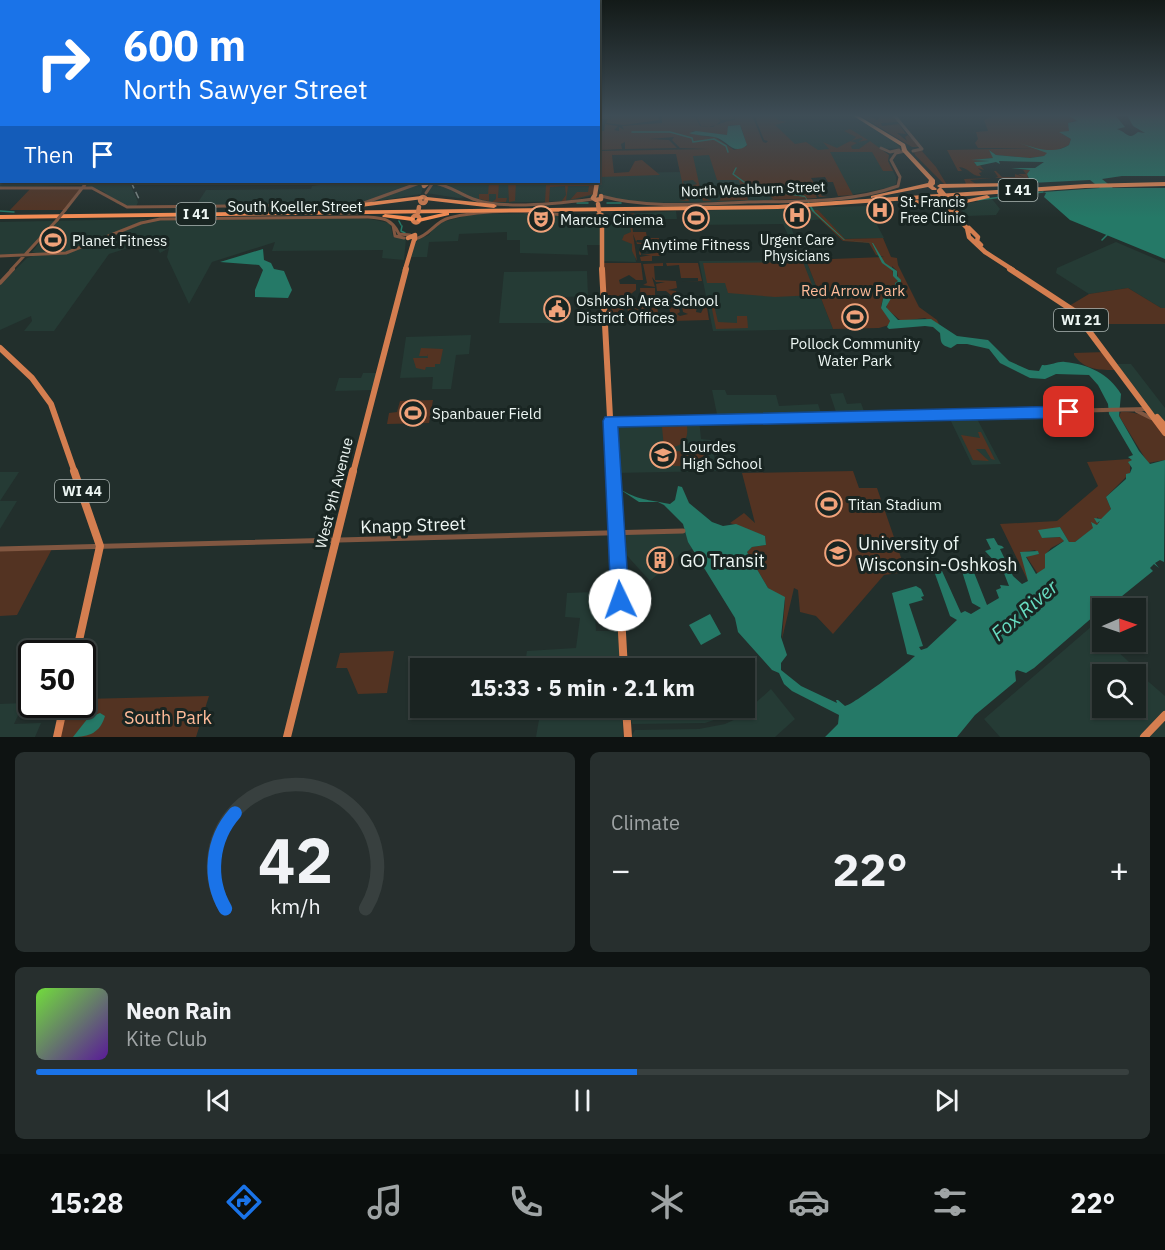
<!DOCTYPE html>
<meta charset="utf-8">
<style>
body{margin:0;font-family:"IBM Plex Sans",sans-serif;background:#272f2e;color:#f1f3f6;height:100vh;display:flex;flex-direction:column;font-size:22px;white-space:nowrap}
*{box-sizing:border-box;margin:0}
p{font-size:20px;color:#9fa4a5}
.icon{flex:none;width:33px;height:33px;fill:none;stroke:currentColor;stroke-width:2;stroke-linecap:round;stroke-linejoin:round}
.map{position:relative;height:737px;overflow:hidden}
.details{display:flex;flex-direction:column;gap:15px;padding:15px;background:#0e1312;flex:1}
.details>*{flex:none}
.banner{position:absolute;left:0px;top:0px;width:600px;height:183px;box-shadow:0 2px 4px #0004,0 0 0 2px #38403f;background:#1a73e8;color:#fff;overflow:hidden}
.needle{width:39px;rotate:88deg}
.buttons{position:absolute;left:1092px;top:598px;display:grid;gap:12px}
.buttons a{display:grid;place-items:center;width:54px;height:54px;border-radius:0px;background:#1a2321;box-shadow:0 2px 4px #0004,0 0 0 2px #38403f;font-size:30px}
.speed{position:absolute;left:18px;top:640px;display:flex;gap:12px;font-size:30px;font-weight:700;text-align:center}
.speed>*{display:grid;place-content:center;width:78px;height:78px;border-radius:50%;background:#1a2321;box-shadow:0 2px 4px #0004,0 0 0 2px #38403f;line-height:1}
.speed .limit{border:3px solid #111;border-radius:9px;background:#fff;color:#111}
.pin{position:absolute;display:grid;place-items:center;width:51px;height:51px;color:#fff;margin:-26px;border-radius:12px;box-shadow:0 3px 9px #0006}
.me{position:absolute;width:66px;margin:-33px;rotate:357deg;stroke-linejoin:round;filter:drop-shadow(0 0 4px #0008)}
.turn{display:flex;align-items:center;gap:21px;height:126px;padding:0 24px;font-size:27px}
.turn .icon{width:78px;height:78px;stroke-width:2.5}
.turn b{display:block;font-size:42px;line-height:51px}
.then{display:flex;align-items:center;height:57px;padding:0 24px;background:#0003;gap:12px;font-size:22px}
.big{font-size:45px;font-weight:700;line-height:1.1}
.details .widget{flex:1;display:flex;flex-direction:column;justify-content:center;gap:9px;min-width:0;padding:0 21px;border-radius:9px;background:#272f2e}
.details .dial{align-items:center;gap:0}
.dial svg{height:156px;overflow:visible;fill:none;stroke:#38403f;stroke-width:7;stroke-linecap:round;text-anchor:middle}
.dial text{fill:#f1f3f6;stroke:none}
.song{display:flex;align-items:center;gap:18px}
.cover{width:72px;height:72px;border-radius:9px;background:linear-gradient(135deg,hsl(100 70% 55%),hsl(270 70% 35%))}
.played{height:6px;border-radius:3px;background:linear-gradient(90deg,#1a73e8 55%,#38403f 55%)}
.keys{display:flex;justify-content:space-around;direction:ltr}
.heat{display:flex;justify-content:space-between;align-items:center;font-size:33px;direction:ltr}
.details .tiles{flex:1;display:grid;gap:15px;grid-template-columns:1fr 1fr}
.widget:last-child{grid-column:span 2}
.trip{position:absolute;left:410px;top:658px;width:345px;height:60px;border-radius:0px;background:#1a2321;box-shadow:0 2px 4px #0004,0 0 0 2px #38403f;font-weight:700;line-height:60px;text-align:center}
.tab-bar{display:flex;height:96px;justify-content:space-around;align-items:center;background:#0a0e0d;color:#9fa4a5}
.tab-bar .icon{width:42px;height:42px}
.tab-bar .on{color:#1a73e8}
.tab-bar b{font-size:27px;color:#f1f3f6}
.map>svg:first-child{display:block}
.built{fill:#253b35;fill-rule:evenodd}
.green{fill:#533322;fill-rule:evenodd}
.water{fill:#257967}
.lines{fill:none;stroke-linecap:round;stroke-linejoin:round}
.stream{stroke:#257967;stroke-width:1.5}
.minor-far2{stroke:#815741;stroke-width:3}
.minor-far1{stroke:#815741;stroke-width:4}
.minor{stroke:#815741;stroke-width:5}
.major-far2{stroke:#d47e50;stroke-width:4.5}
.major-far1{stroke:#d47e50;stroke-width:6}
.major{stroke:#d47e50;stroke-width:8}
.highway{fill:#f58d55;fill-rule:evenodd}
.rail{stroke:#828d8a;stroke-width:1.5;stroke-dasharray:7 4;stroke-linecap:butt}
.minor-bridge{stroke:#815741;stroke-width:3}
.major-bridge{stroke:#d47e50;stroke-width:4.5}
.highway-bridge{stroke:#f58d55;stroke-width:6}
.route{fill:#1a73e8;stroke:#114b97;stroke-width:1.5}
.labels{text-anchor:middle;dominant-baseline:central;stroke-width:6;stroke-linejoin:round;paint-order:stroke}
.far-street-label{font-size:14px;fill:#edf6f3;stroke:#192522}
.shield{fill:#192522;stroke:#adb7b4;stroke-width:1.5}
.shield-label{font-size:14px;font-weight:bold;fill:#edf6f3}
.far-poi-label{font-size:14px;fill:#edf6f3;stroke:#192522;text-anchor:start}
.street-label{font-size:15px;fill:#edf6f3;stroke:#192522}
.poi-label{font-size:15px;fill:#edf6f3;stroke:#192522;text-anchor:start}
.park-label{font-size:15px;fill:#fb9;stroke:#192522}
.near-street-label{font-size:18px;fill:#edf6f3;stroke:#192522}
.near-poi-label{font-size:18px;fill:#edf6f3;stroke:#192522;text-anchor:start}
.near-park-label{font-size:18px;fill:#fb9;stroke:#192522}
.near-water-label{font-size:20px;font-style:italic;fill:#67dcc1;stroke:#192522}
</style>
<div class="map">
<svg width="1165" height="737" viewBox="0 0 1165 737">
<rect width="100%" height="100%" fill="#222f2c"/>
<path class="built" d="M0,115L2,182H85L83,185L0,187Z
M754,115H853L887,135L901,148L881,149L889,155L888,161L896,177V184L892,187L850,195L827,151L801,152Z
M756,153L775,201L635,203L603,197L598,189L595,195L570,201L492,203L468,197L458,198L426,193L432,184H441L429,182H598L599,168H613L614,173L680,172L676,154Z
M88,182H129L138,202L136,207L117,204L103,191L87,186Z
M338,182H422L413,184H422L423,188L421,194L357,204L195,207L206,190L311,189L312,186Z
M992,199L1000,209L996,215L966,216L958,205Z
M867,206L884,238L845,239L825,219L792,222L790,224L794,235H788L783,224L688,225L685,211Z
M676,211L677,219H651V225H632L636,262L602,261L600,245H587L588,255L520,253V240H507V232L459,234L458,241L429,242L427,257H409L416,240L429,235L435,224L472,214L564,213L596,220L600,229L602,221L627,214Z
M365,218L390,223L393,236L406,239L404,260L382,258L383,250L272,251L275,242L212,262L189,304L167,257L169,248L160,253L153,240L109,254L54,331H24L32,321L31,316L0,330V285L27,258L39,254L32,252L47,233L26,253L0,255V222L147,219L98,243L140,224L157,220Z
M1116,242L1165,263V308H1161L1128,288L1089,294L1056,273L1057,268Z
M806,260L833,329L713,331L699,261Z
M587,271L588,296L564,297V323H499L504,272Z
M471,335L469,354L456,355L451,389H432L433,377L400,378L406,337Z
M1115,364H1131L1165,408V422L1152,412Z
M363,373H377L373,390L335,391L339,378H361Z
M712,390H725L727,395H776L779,406L818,404L822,416L718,419Z
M843,393L847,404L861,403L865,414L837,415L830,394Z
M948,415H975L1001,464L972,465Z
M699,419L701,439L711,440L717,471L614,473L611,421Z
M0,472H19L0,501H17L0,529Z
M686,532L692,549L682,553L650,581L621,549V534Z
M594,592L596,631H618L620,669H524L527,651L576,648L580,618L565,617L567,593Z
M1092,626L1102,637V642H1108L1129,662L1128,664L1165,696V715L1161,719L1165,723V737H1000L984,719ZM1102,675H1136V708H1102Z
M771,689L795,719L775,737H631L635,730L699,729L725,724L740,717Z
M24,703L14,724L41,723L35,737H0V704Z
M541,708H622L623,737H536Z
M629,708H715L720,718L705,723L632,724Z"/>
<path class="green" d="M599,115H609L610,120L612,115H658L659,120L624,125L606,123L608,119H599Z
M660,115H733L734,119L722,120L714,115L721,121L713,127L701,126L696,116H688L696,118L700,126C714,129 721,121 735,120V115H752L763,142L766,143L768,141L764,140L754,115H775L778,120L786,122L775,125L795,144L806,142L818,150L829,149L823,142L837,148L854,139L856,137L844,131L850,129L868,140L858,142L863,139L861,138L850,141L857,143L851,146L852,149H859L870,141L889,155L888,161L893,171H883L872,152H830L853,195L838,196L833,182H828L825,177L811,178L822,196L828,197H819L810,180L817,198L768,200L773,199L768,194L746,190L748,200L715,201L720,200L721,197H743L739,180H717L709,155L693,156L702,197L712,201H703L699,188H694L693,185L697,184L693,180L683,181L689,201H678L686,200L676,154L612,155L614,173L629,172L635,161L642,160L660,175L599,177V151L709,149L680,148L672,140L674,137L649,139L669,140L677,148L625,149V142L621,144L622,149L599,150V131H604L605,124L618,126L614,130L619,131V127L624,130L622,126L662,123V116ZM730,125L741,126L747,146L734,150L715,137L701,136L691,131L727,135Z
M859,115H867L877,120L880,118L875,115H893L898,122L881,123L882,126L899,124L906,134L897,133L907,141L905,137L908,135L920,147H912Z
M996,115H1068L1077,120L1068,123L1070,132L1062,134L1071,139L1069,145L1044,156L1029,158L996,155L989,150L994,158L974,160L989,161L974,162L976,165L989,164L980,165L984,170L978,168L982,172L979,173L981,176C972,177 968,167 959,167L962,171H958L947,150L1037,148H978L975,143L978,139L976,132L988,131L984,120Z
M921,150L936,167L947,185L966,184L964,179L992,178L970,180L976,184L1005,183L1004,178H995L998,177L994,171H985H996L1002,177H1015V174L1026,178L1018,174H1026L1023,170H1030L1027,174L1030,184L945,185L915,155L914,152Z
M489,182H513L512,184L516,182L515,201L509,202L508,182L499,183L498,198H507L506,202H492L496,199V194H489V201L479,199V194H488Z
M584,182H595L594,194L570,200L577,192H588L589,186H568L566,201L561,202L566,195L565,186L550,187L549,202H545L546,185L579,184Z
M83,187L65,210H10L31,188Z
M810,210H818L845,239L883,238L891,257L897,258L898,265L919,307L937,320L940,326L925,318L901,321L887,309L886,303L900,290L897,271L892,266L893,274L898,281L895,283L897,291L894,292L892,289L883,299L881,306L890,321L889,325L879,328L833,329L806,260L884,257L876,255L869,243L843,241Z
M635,213L631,216L632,225H651H632L633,232H646L647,238H659L661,256H652V261H641L640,257L651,255H640L639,254V251H647L641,252V255L656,253L653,248L654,240H637L636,242L647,244H637L633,234L637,261L632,251V244L622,240L624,235L631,232L629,214Z
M803,262L816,295L775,297L728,293L725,283H707L703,263Z
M604,263H641L643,280H636L629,275L619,280L620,284H636V290L628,296L637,301L640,322H629L627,304L615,305L616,308H623L627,322H607Z
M663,263V266H654L655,280L676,281L677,288L668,290L676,291L677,294H672V296L666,291H657L656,284L665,282H656L652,277L655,287L643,285L647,283L643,264Z
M666,263H698L702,281L682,282L698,281V278H681L679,265L667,266Z
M640,288H655V295L649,299L657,305L659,321L642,322Z
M1128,288L1161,308H1165V324H1084L1069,306L1089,294Z
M672,298L677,300L678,303L671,305L678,306L680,312L677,314L680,316L688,314L683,312L682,306L697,307L696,312L701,313L703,309L699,306L698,302L706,301L709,320L672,321L668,303Z
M711,304L720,305H714L718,322L737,323V316H747L748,328L716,329Z
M421,348L443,349L440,364H435V367H426L425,370L416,368L413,358H428L427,354V356H419Z
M1105,352L1119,370C1101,370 1085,371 1074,355V353Z
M433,400L429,423L387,424L389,413L397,412L400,401Z
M1121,412C1137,411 1159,418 1165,436C1165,442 1165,454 1165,460L1148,463L1119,416Z
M687,426C689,443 680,447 664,448L662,427Z
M978,432H981L995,460L991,459L985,449H976L989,461L973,460L961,435L980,438Z
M672,451L705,452L707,466H673Z
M1129,459L1133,460L1130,461V473L1106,497L1111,509L1101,520L1097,517L1098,523L1101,521L1097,525L1091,523L1094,528L1075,542H1069L1060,527L1042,538L1061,537L1064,541L1051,548L1045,555V568L1038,574L1026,556L1039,554L1035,550L1020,553L1029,576L1028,581L1000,524L1057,521L1098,486L1087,462Z
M853,471L859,488H877L906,572L884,575L833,634L816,616L800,612L798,590L794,588L782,639L785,600L768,588L747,552L752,547L766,545L765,536L730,523L744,513L755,523L742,473Z
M53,547L17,615L0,616V549Z
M394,651L387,693L358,694L347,668H336L340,653Z
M209,696L196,737H57L64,705H82L83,699Z"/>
<path class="water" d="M1068,115H1115L1125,127L1117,129C1127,132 1128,141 1138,132L1145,133L1133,126L1127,115H1165V176H1122L1102,179L1113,188H1165V259L1070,220L1044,197L1046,193L1043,192L1100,188L1090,180L1031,183L1027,174L1030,170L1011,168H1035L1044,162L999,161L1000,164L996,162L977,166L974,162L990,161L971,160L993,158L989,150L996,155L1030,158L1044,156L1047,153L1019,143C1035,148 1054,155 1069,145L1071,139L1059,132L1069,131L1068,123L1077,121Z
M740,125L747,145C733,157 727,139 714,137C705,135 697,136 689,133L696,131L727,135L728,126Z
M742,181L774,195L791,193L805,196L815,212L845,240L873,243L885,263L897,271V276L901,280L900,292L893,295L886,307L898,320L931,319L957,336L988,340L1009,361L1029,370L1039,371L1042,365C1051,366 1057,361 1065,362C1088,364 1109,374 1121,394L1119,416L1139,451L1150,464L1165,460L1164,562L1160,560L1155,563L1159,568L1154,564L1150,568L1153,571L1106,609H1102L1034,668L1026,673L1017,670L1015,672L1016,681L975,715L957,737H825L838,724L839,715L792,691L784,684L779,673L772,670L738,632L735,618L688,542L683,524L664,505L658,502H639L618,488C640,501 646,499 670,504L675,500L678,486L682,487L689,503L712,522L723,526L736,524L765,536L766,545L752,547L747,552L768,588L785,597L781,637L787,655L781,663V670L801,686L837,703L836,700H838L845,706C853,705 907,664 915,656L907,654L906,649L892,593L916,586L921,589L924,596L921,597L923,600L909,604L923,646L919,647L921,650L927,648L957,620L950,616L934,571H942L961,613L965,611L971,614L981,608L972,603L960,565H967L969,570H973L987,605L999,598L996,590L1001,588L1000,585L1009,586L1002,568L996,566L997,564L985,551L991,549L986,539L994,538L998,545L1002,546L1004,548L1000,549L1013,576L1022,584L1028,581L1020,552L1038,551L1039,554L1026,557L1036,574L1045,568V554L1064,541L1060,537L1042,538L1038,530L1060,527L1069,542H1075L1093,528L1091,522L1097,525L1100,521L1097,523L1094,518L1101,519L1111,509L1106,497L1126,479V474L1130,473L1132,468L1128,462L1132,460L1128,457L1133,455L1109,414L1108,404L1098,385L1089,375L1056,374L1045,379L1030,378L1000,363L989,349L967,344H957L951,348C940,345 941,342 940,333L933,327L925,326L889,329L887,327L890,321L881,308L883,299L892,289L894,292L897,291L895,283L898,281L893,276V271L882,263L872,243L844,240L812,211L805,197L785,194L773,196Z
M263,249L264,260L271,263L274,269L284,271L292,290L288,298L255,297V290L263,270L259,265L220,262Z
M710,614L721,634L701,645L689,625Z
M100,713L105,716C100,733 89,737 73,737L88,718Z"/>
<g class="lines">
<path class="stream" d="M632,132H670L692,138L693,142L714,139L726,146L728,152
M0,159L2,157
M736,168L733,174L744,182
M978,200L1043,192
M577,203H588
M607,203H621
M0,211L14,212
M399,221L401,225
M402,226L401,231L405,233
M1102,240L1107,235"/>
<path class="minor-far2" d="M894,115L922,149L913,151
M881,148L890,152L899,150
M430,182C449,185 456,192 473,199C501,210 563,203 593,199
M0,188H92L127,207L350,205
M426,193L432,184
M601,196C648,209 700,204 748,202C797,201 851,203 898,186L900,177L891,160L896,153L905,151
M364,203L422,182
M65,210L87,182
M388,221L393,225L395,236L404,238
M415,239C430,236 435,221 449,218C496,206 550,212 596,220
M0,256L66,253L141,223L160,219L366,217C382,218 392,218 399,234L410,235
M11,270L57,220"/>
<path class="minor-far1" d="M0,283L13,269
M1137,411L1151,418
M828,416L1108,410
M611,421L1146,409"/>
<path class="minor" d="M0,549L683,531"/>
<path class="major-far2" d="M423,182L424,186L429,182
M595,195L593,198L596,200L601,199V196
M595,195L597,182
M420 200a3 3 0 1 1 6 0a3 3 0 1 1-6 0Z
M944,204L967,228L969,237L985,252L1013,270
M596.5 218a3.5 3.5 0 1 1 7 0a3.5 3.5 0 1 1-7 0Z
M412.5 219a3.5 3.5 0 1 1 7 0a3.5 3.5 0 1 1-7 0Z
M602,221V270
M969,228L978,237L977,241L981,245
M408,238L415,235V239
M405,270L414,240"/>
<path class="major-far1" d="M602,269L613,473
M1010,269L1074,311L1165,433
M0,348L32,378L51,404L75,473
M1157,417L1165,426
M353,473L406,269"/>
<path class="major" d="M74,471L100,546L76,654
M613,471L624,669
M626,708L628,737
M57,737L64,705
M287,737L353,471
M1144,737L1165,715"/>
<path class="highway" d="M852,115H857L905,144L907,150L935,180V184L933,186L937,189L936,190H932L928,187L871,198V196L928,183L929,180L902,151L901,146Z
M1165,182V186L1085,188L778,209L449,213V215L419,222L416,220L417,219L443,213L0,219V215L778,205L1085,184Z
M1015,183L1018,185L1017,186L940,188L937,186L940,184Z
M987,195L990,197L989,198L957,205L962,216L959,218L956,216L952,207L948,205L952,203Z
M421,196L423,197V199L345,209L342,207L345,205Z
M427,197L494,204L497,206L494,208L425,200V198Z
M914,200L942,202L945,204L942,206L912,203L911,202Z
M385,214L412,217L415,219L412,221L383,217L382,216Z"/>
<path class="rail" d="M131,182L140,201"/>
<path class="minor-bridge" d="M57,220L65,210"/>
<path class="major-bridge" d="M598,204L599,211
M418,213L419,207"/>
<path class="highway-bridge" d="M940,191L945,197"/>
</g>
<linearGradient id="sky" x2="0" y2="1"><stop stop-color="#131a18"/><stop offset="0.53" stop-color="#3e4d56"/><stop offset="1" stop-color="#3e4d56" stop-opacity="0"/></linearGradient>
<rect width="1165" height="218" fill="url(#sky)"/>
<path class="route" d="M1069,406L1077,412L1069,418L618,427L629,600L627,606L620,609L614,606L611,600L603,421L605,417Z"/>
<defs>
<g id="hospital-ring" transform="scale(1.35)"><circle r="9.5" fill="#192522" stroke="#f0a27a" stroke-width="1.5"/><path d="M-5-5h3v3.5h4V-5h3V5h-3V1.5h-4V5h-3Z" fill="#f0a27a"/></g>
<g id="stadium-ring" transform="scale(1.35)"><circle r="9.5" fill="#192522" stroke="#f0a27a" stroke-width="1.5"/><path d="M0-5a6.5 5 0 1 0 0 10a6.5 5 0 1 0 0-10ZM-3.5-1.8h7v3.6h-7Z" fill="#f0a27a"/></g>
<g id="theatre-ring" transform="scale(1.35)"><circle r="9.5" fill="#192522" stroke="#f0a27a" stroke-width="1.5"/><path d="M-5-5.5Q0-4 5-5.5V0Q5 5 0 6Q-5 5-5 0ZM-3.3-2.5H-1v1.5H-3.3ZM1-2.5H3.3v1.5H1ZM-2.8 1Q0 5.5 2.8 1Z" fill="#f0a27a"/></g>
<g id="civic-ring" transform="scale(1.35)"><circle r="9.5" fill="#192522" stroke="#f0a27a" stroke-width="1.5"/><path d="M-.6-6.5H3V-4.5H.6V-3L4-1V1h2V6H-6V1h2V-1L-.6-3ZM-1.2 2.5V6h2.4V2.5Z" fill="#f0a27a"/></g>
<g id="school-ring" transform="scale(1.35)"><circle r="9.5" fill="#192522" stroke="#f0a27a" stroke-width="1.5"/><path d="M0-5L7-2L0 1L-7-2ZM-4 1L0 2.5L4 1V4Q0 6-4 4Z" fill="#f0a27a"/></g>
<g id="university-ring" transform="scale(1.35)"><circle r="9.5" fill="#192522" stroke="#f0a27a" stroke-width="1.5"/><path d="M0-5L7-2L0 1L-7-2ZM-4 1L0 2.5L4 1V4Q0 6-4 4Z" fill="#f0a27a"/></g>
<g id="building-ring" transform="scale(1.35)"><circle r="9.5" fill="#192522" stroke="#f0a27a" stroke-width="1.5"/><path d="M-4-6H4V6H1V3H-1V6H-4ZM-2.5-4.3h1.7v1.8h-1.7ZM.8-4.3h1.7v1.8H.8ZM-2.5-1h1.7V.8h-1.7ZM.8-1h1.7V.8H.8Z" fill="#f0a27a"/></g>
</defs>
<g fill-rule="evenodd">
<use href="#hospital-ring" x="880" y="210"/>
<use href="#hospital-ring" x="797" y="215"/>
<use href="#stadium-ring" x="696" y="218"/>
<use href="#theatre-ring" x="541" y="219"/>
<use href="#stadium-ring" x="53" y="240"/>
<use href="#civic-ring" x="557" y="309"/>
<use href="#stadium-ring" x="855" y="317"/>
<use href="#stadium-ring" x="413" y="413"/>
<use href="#school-ring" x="663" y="455"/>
<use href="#stadium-ring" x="829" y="504"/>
<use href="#university-ring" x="838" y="553"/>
<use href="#building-ring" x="660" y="560"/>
</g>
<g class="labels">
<g class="far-street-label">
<text transform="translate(753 189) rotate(-2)">North Washburn Street</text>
</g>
<g class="shield">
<rect x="998.5" y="179" width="39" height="22" rx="4.5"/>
<rect x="176.5" y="203" width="39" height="22" rx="4.5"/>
<rect x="1054" y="309" width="54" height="22" rx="4.5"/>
<rect x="55" y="480" width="54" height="22" rx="4.5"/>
</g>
<g class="shield-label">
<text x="1018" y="190">I 41</text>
<text x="196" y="214">I 41</text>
<text x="1081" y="320">WI 21</text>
<text x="82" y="491">WI 44</text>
</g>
<g class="far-poi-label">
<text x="900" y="202">St. Francis<tspan x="900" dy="16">Free Clinic</tspan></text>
<text x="797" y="240" text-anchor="middle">Urgent Care<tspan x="797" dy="16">Physicians</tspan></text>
</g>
<g class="street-label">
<text x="295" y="206">South Koeller Street</text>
<text transform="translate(334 493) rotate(-76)">West 9th Avenue</text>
</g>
<g class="poi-label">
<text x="560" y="219">Marcus Cinema</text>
<text x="72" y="240">Planet Fitness</text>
<text x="696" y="244" text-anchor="middle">Anytime Fitness</text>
<text x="576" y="300">Oshkosh Area School<tspan x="576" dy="17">District Offices</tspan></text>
<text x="855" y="343" text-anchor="middle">Pollock Community<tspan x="855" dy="17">Water Park</tspan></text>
<text x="432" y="413">Spanbauer Field</text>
<text x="682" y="446">Lourdes<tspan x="682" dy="17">High School</tspan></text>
<text x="848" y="504">Titan Stadium</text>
</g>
<g class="park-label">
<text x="853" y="290">Red Arrow Park</text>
</g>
<g class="near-street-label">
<text transform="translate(413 525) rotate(-2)">Knapp Street</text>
</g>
<g class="near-poi-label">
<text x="858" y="543">University of<tspan x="858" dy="21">Wisconsin-Oshkosh</tspan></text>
<text x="680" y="560">GO Transit</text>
</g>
<g class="near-park-label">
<text x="168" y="717">South Park</text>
</g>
<g class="near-water-label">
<text transform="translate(1024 610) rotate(-41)">Fox River</text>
</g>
</g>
</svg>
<div class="buttons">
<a><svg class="needle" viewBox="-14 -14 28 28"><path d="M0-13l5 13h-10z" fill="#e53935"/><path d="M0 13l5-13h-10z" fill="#9fa4a5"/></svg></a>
<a><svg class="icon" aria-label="search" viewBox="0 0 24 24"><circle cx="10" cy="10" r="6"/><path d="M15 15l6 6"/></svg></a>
</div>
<div class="speed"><div class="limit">50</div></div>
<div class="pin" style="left:1069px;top:412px;background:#d93025"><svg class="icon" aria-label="arrive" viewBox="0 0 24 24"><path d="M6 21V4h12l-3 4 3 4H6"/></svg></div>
<svg class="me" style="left:620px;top:600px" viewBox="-20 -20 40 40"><circle r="19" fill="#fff"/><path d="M0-13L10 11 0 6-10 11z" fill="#1a73e8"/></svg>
<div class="trip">15:33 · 5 min · 2.1 km</div>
<div class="banner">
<div class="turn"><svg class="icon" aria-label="right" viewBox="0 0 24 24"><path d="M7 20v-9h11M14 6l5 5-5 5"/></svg><div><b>600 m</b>North Sawyer Street</div></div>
<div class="then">Then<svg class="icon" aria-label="arrive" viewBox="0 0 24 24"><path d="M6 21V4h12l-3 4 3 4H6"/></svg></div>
</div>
</div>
<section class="details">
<div class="tiles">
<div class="widget dial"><svg viewBox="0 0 100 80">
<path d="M14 69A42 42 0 1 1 86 69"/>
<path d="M14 69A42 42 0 0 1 19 20" stroke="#1a73e8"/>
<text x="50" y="56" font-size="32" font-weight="700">42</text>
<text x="50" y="72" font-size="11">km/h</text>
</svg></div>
<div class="widget"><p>Climate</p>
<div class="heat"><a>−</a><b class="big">22°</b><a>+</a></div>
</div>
<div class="widget">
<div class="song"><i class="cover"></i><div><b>Neon Rain</b><p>Kite Club</p></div></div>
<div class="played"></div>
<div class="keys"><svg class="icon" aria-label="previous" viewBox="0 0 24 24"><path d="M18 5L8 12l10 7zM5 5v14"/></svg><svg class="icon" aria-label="pause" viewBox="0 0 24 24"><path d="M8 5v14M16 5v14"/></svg><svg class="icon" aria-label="next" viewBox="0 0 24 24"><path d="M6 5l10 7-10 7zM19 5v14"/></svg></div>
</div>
</div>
</section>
<nav class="tab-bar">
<b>15:28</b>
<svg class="icon on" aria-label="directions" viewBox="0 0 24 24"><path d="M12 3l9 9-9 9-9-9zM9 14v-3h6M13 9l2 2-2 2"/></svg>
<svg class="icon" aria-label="music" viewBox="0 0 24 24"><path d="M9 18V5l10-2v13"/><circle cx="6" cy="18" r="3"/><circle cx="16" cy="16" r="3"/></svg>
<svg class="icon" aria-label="phone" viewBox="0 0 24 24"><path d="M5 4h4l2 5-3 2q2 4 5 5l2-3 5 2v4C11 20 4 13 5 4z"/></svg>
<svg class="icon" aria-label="climate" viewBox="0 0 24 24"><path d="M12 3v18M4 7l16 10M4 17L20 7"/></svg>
<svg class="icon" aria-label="car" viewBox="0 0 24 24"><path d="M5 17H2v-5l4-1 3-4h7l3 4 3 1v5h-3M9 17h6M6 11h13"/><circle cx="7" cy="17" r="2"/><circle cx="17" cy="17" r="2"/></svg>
<svg class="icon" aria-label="filters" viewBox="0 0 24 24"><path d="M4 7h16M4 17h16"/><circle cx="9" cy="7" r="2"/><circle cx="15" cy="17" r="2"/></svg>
<b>22°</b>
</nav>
